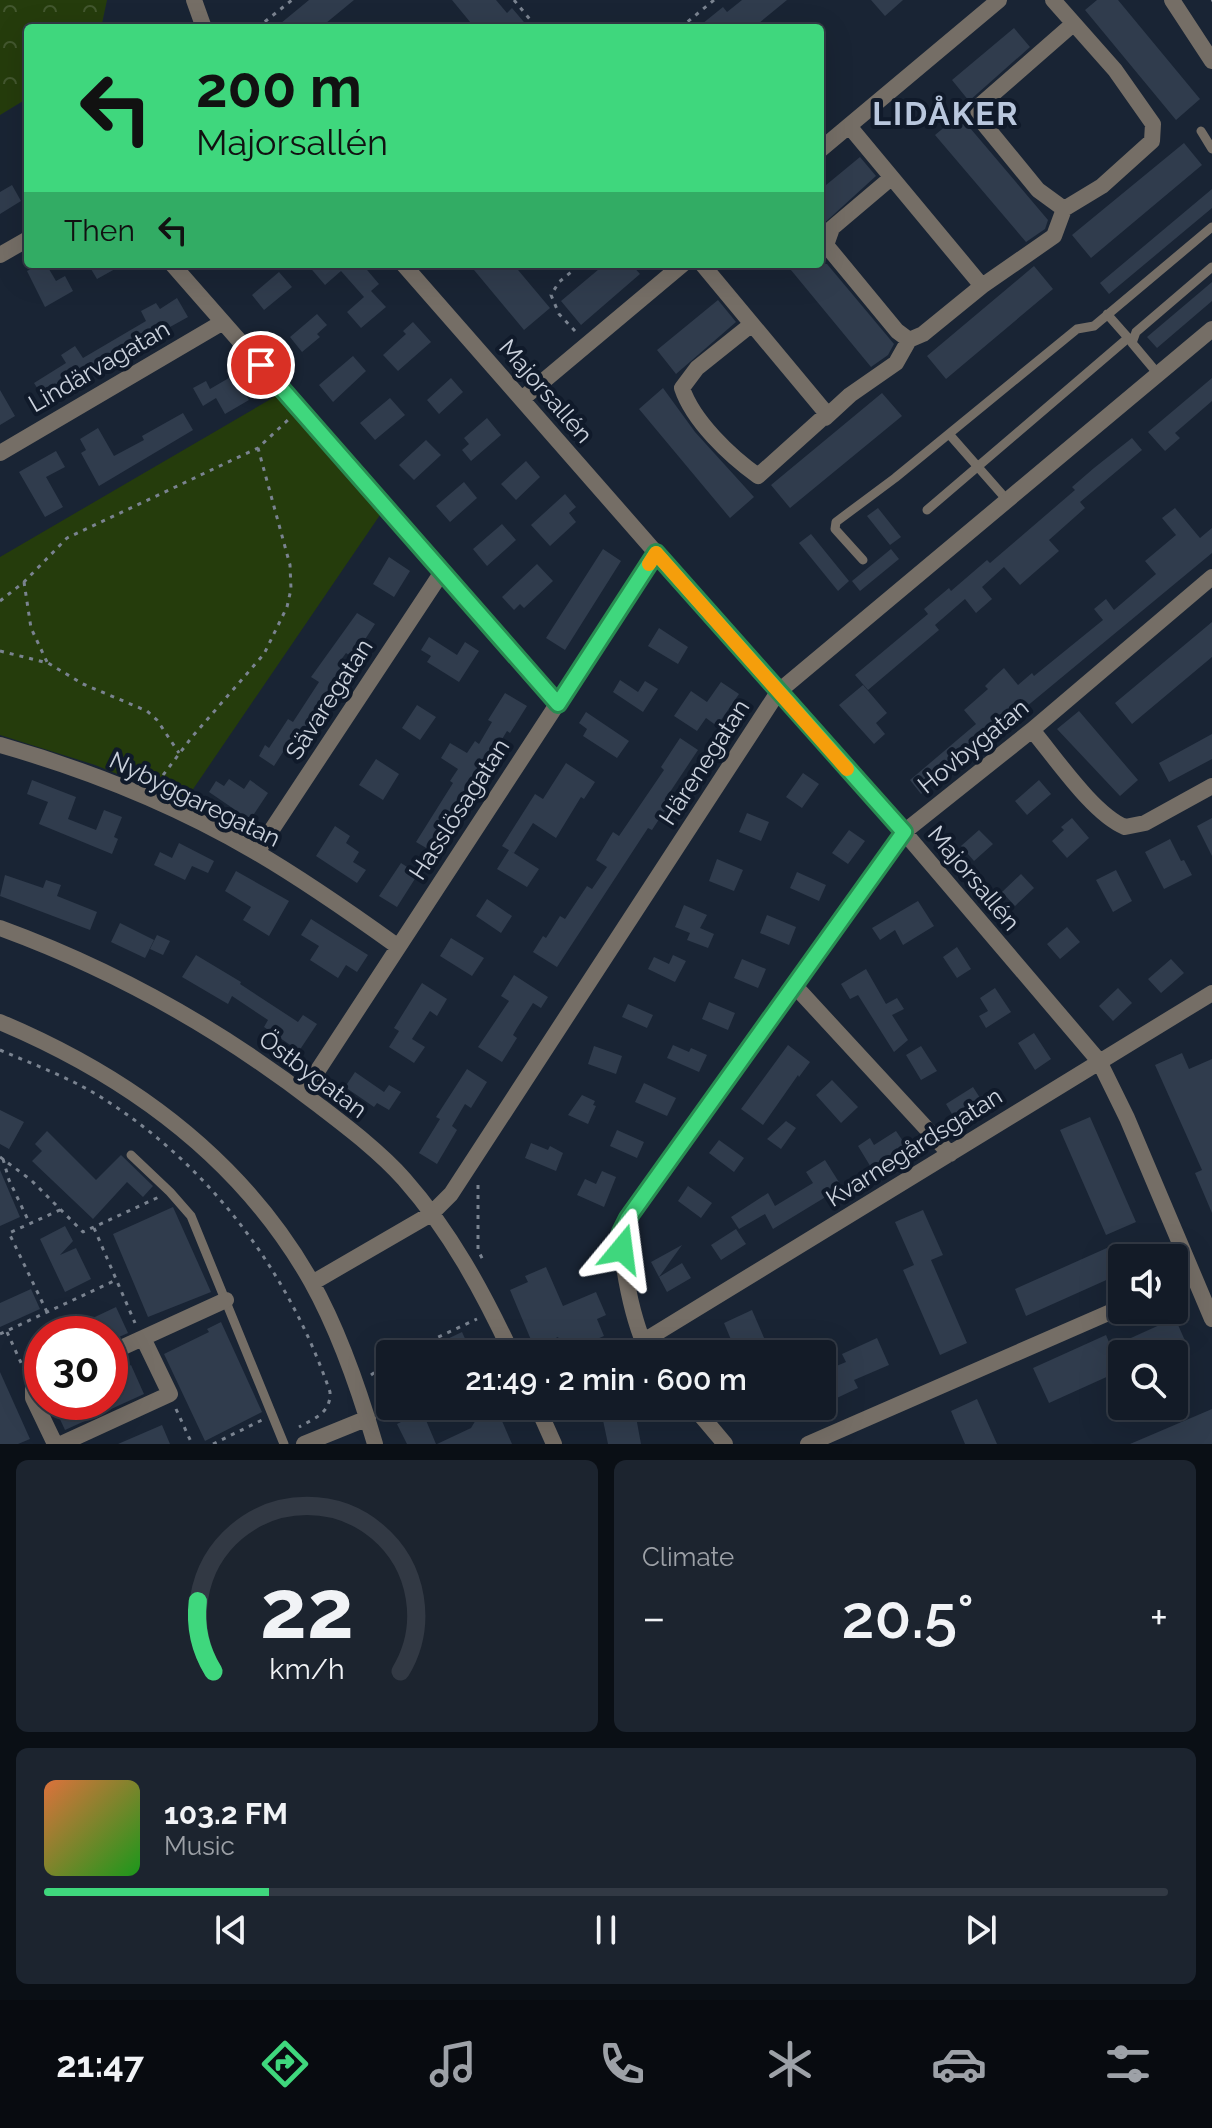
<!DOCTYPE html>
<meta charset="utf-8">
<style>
body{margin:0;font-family:Raleway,sans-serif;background:#1c242f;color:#f1f3f6;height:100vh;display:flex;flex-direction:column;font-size:30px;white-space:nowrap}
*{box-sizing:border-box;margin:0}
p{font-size:26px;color:#9da1a7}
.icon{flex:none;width:44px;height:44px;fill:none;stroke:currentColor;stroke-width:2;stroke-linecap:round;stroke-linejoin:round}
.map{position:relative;height:1444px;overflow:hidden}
.sheet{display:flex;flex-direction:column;gap:16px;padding:16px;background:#0a0f15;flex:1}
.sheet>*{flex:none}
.guide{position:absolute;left:24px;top:24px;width:800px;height:244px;border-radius:8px;box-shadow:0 8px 32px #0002,0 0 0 2px #323944;background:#3fd77d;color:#111;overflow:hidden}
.tools{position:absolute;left:1108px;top:1244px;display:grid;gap:16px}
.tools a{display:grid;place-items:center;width:80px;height:80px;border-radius:8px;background:#131b27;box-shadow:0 8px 32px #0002,0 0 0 2px #323944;font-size:40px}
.speed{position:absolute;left:24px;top:1316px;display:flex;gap:16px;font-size:40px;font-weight:700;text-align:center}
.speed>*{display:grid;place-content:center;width:104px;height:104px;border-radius:50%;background:#131b27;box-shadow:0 8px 32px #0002,0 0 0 2px #323944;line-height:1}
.speed .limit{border:12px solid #d22;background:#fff;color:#111}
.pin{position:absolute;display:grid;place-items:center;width:68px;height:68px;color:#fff;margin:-34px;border:4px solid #fff;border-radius:50%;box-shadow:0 2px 8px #0007}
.me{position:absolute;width:88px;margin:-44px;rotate:16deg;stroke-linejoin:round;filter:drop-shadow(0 0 6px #0008)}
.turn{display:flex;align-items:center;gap:28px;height:168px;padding:0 40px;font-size:36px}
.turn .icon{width:104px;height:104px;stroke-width:2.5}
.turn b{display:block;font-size:56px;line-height:68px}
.then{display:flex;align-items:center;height:76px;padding:0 40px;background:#0003;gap:16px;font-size:30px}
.big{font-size:60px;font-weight:600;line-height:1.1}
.sheet .tile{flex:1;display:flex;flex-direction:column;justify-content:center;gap:12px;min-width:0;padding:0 28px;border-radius:12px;background:#1c242f}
.sheet .dial{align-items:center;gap:0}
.dial svg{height:208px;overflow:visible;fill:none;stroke:#323944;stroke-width:7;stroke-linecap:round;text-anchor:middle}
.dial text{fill:#f1f3f6;stroke:none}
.song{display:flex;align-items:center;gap:24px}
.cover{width:96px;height:96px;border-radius:12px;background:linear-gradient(135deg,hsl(20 70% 55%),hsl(120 70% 35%))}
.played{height:8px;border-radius:4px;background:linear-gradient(90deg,#3fd77d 20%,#323944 20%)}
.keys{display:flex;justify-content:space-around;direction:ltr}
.heat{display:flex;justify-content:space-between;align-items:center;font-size:44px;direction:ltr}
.sheet .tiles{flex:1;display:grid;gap:16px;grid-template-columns:1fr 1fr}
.tile:last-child{grid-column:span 2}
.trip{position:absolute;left:376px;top:1340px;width:460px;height:80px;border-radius:8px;background:#131b27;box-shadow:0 8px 32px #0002,0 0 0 2px #323944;font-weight:600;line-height:80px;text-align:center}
.dock{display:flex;height:128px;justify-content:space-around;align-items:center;background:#080b10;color:#9da1a7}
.dock .icon{width:56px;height:56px}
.dock .selected{color:#3fd77d}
.dock b{font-size:36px;color:#f1f3f6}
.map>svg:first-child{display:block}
.green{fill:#253c0c}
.forest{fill:url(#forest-crowns)}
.building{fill:#303c4d}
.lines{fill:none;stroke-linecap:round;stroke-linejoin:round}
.path{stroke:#7a8390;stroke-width:3;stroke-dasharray:4 6;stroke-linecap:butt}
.lane{stroke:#756e66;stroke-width:9}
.street{stroke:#756e66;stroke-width:16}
.route-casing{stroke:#298c51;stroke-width:20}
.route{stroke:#3fd77d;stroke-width:14}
.slow{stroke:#f59e0b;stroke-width:14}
.labels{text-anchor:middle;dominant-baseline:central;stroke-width:8;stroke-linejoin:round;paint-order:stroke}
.street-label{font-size:24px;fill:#cbd2dd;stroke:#101a2a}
.district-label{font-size:32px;font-weight:bold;letter-spacing:2px;fill:#b9c7dd;stroke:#101a2a}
</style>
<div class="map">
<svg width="1212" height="1444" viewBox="0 0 1212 1444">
<defs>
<pattern id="forest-crowns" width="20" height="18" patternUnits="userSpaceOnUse" patternTransform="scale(2)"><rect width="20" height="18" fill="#253c0c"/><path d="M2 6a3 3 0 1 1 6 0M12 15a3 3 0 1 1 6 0" fill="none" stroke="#43572f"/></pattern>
</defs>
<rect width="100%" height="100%" fill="#192434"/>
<path class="green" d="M276,396L380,515L185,801L95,765L0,735V557Z"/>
<path class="forest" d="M0,0H107L101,28H28V98L0,115Z"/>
<path class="building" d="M309,0H354L320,28H275Z
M452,0H496L507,13L512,8L529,28H475Z
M742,0H787L753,28H697L723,7L727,12Z
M871,0H903L885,16Z
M1097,0H1118L1200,99L1176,120L1085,10Z
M1014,28L1030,47L969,101L952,80Z
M959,115L1048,220L1045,229L1026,242L935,135Z
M1184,143L1202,165L1091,258L1072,235Z
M860,157L876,176L820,227V190Z
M12,185L21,201L0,214V192Z
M1212,189V208L1109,294L1100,283Z
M40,264H46L56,281L65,276L73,291L45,307L27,271Z
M88,264H124L97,279Z
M307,264H362L379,284L371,291L386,307L361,328L347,312L364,297L341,271L325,285Z
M469,264H513L550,308L524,330Z
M605,264H631L640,274L581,325L561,301Z
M786,264H827L894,344L888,355L871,367Z
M1034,266L1053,289L946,379L927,356Z
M279,272L292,287L264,310L252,295Z
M1212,282V301L1157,348L1147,337Z
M177,298L188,317L91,371L45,400L34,383L66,363L61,355L75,346L83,358L146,321L141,311L156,303L160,309Z
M718,300L736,322L676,374L657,350Z
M317,314L327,325L317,334L320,337L302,352L290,337Z
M413,322L431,342L398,371L383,355L406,334L403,331Z
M353,356L366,371L333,402L319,385Z
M234,375L249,400L225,414L216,398L203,406L193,388L206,381L210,389Z
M451,378L463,392L439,414L427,400Z
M1212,378V401L1175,433L1180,438L1165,451L1148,432Z
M663,388L695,432L754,497L730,518L639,409Z
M0,390L15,416L0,425Z
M882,393L902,416L790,508L771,485Z
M390,398L405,415L375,440L360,423Z
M183,413L193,430L99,486L81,453L86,450L80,439L98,428L114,456L144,440L142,436Z
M487,418L501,435L471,461L462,450L469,444L464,438Z
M1132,438L1142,450L1080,502L1085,508L1049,540L1059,551L1020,585L1004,567L982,587L992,599L976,613L965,599L935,625L939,630L868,690L855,675L928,614L924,609L949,588L951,591L987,560L990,563L1075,490L1072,487L1094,468Z
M426,440L441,455L414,480L399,465Z
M56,451L65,467L46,477L63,507L45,517L19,472Z
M526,461L540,477L516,500L501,484Z
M464,482L477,498L450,522L436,506Z
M565,494L576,507L569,513L576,522L550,546L531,525Z
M878,508L901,537L890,545L867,516Z
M1175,508L1200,538L1212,528V553L921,794L910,780L976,724L964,710L988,689L985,686L994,677L1004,668L1018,685L1032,673L1034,676L1103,620L1094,609L1106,599L1114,610L1156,574L1145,561L1176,535L1162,518Z
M502,524L516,540L487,566L473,549Z
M811,534L849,581L838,591L799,543Z
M603,549L621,561L565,650L546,638Z
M891,549L899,559L860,591L852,581Z
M389,557L410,571L394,597L373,584Z
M537,564L553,581L524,608L520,604L514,610L502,597Z
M357,613L375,624L353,658L346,653L338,664L343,668L326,693L330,695L289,756L283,752L274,766L259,756L265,745L269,748L288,719L293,722L319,682L311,677Z
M1212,622V657L1132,724L1115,703Z
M659,628L688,647L678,664L648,646Z
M429,637L457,655L465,642L479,651L459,682L427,662L431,656L421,650Z
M620,680L638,692L645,681L658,689L643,712L613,692Z
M721,682L739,694L717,726L706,718L697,731L674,716L691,691L707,702Z
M863,685L887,713L876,723L885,734L874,744L839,705Z
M505,693L527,706L510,733L507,731L433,852L416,842L453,783L450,781L458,769L441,758L450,743L467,753L475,741L479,744L492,722L488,720Z
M417,705L436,717L420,740L402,728Z
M1079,711L1138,780L1120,796L1057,729Z
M586,712L629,741L617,758L583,736L587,729L579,723Z
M1212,734V759L1169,782L1159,763Z
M680,738L698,750L666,798L671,801L652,830L648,828L557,967L533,952L543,936L546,938L560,916L565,919L587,886L592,889L607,867L596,860L613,832L619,836L664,770L661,767Z
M376,759L399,774L383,800L359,785Z
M566,763L595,782L584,799L581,797L556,838L533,823L514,853L502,846L535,794L543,799Z
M803,773L819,784L802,808L786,797Z
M229,779L244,789L250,780L268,793L250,820L209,792L216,781L224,786Z
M32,780L76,797L68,819L96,830L104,810L122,817L114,837L118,839L112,854L39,824L48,802L27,794Z
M1039,780L1051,794L1027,815L1015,801Z
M747,813L769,822L761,841L739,832Z
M1072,818L1089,838L1067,858L1052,841L1064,830L1061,827Z
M1212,818V856L1197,826Z
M335,826L350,836L346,843L359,852L353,862L366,870L357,883L316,856Z
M849,830L865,841L848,864L832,853Z
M979,830L993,844L974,861L961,846Z
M1170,839L1181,861L1184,860L1192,875L1164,889L1145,852Z
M179,843L214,861L208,873L192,866L185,880L154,865L160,852L172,858Z
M509,850L539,869L527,887L497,869Z
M717,859L743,870L734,891L709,881Z
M401,863L418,874L397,907L379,896Z
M1116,870L1132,901L1113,912L1096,880Z
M236,871L289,901L269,936L243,920L251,907L225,891Z
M797,872L826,885L819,901L790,888Z
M1021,874L1034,888L1015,906L1002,892Z
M5,875L43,888L46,880L61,885L57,896L97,912L90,930L0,896Z
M487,899L512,916L501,933L476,916Z
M918,901L934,926L903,945L895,930L880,940L872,928Z
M684,905L707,915L700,928L714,934L708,948L687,940L690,933L675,927Z
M767,915L796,927L789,945L760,933Z
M311,919L368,955L357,972L346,965L338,978L310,960L319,946L301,935Z
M120,923L154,940L145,958L111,942Z
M1067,927L1080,942L1060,959L1047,944Z
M157,935L170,941L163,955L150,949Z
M451,938L484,958L472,976L440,956Z
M957,947L971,969L957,978L943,957Z
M196,955L241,982L240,984L298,1022L303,1015L317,1024L299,1051L264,1027L268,1020L232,996L228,1004L182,977Z
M673,955L686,961L675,982L648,969L654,957L669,964Z
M742,959L766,969L758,988L734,978Z
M1171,959L1184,973L1161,993L1148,979Z
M866,969L886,1004L897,998L904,1009L892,1015L908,1040L894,1052L858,995L850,999L841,984Z
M514,975L548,997L541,1008L533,1003L517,1028L513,1035L517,1038L502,1062L478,1047L509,1001L501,996Z
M422,983L447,999L437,1016L430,1011L412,1039L425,1047L414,1063L389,1047L399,1031L394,1028Z
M995,988L1011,1012L986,1028L979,1016L988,1011L980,998Z
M1118,988L1132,1003L1113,1021L1099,1006Z
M709,1002L735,1013L728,1030L702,1019Z
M628,1004L653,1015L647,1028L622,1017Z
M1034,1033L1051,1059L1035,1070L1018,1043Z
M673,1045L689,1052L691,1048L707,1055L699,1072L667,1058Z
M788,1045L810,1062L799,1077L798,1075L763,1125L741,1109Z
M594,1046L622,1056L616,1074L588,1064Z
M921,1046L937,1071L921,1080L906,1055Z
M1182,1053L1189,1069L1212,1059V1213L1195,1173L1202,1170L1155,1065Z
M467,1069L487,1082L471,1108L465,1104L452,1126L457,1130L437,1164L419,1153L440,1119L436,1117Z
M355,1072L384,1092L389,1085L401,1092L389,1110L377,1103L374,1107L345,1087Z
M832,1080L858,1107L841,1123L816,1095Z
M644,1083L676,1098L667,1116L635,1102Z
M973,1087L982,1101L955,1119L946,1104Z
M582,1095L595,1101L593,1105L596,1106L588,1124L568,1115Z
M0,1110L24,1122L9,1149L0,1144Z
M1090,1117L1136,1222L1106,1235L1060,1130Z
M786,1121L796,1128L781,1149L767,1139Z
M617,1130L644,1142L637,1158L610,1146Z
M47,1131L96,1180L121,1155L153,1186L143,1197L127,1182L93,1219L32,1161L42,1151L35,1144Z
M896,1131L907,1147L872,1169L858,1146L870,1138L874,1145Z
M719,1140L744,1158L734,1172L709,1153Z
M531,1143L548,1150L550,1146L563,1153L556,1171L525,1158Z
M825,1160L842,1187L773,1229L765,1214L739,1229L731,1217L768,1193L775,1206L813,1183L806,1172Z
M0,1170L20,1217L0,1226Z
M602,1171L616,1177L604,1207L577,1195L585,1179L596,1184Z
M688,1186L712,1203L701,1218L678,1201Z
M173,1207L211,1292L148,1317L113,1234Z
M923,1210L943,1255L931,1260L967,1343L940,1355L903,1270L914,1265L895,1222Z
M65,1226L73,1241L60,1255L76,1248L91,1279L65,1292L40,1239Z
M736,1229L746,1244L721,1260L711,1245Z
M1118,1243L1122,1251V1273L1026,1316L1015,1289Z
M682,1245L659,1277L651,1262Z
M682,1263L691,1278L667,1292L659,1277Z
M546,1267L563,1306L596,1292L606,1315L597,1319L604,1336L565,1353L558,1337L534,1347L510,1290L528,1282L525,1276Z
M31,1289L40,1309L0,1327V1303Z
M116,1307L128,1333L110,1341V1334H59Z
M752,1310L771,1354H737L724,1323Z
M1175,1318L1190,1352L1174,1360V1354H1122V1370L1049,1403L1033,1368L1106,1335L1111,1347Z
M221,1322L262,1412L205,1441L164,1354L209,1332L207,1329Z
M462,1332L472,1354H437L443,1341Z
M877,1338L889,1365L854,1380L858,1388L822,1405V1372L846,1362L842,1354Z
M131,1365L144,1394L65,1430L52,1402H110V1375Z
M0,1372L30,1439L18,1444H0Z
M977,1399L997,1444H965L951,1411Z
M396,1406H420L436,1444H407L397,1424L403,1421Z
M600,1406H634L641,1444H608Z
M780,1406H819L786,1421Z
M496,1407L512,1444H437L471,1428L480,1413Z
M1212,1409V1444H1130Z
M162,1425L170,1444H118Z"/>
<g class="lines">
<path class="path" d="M514,0L537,28
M1211,0H1212
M257,28L292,0
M680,28L714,0
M575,331L559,314L551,295L559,282L581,264
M24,582L31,628L47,662
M0,601L24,582L67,538L258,448L288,420
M0,651L48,663L83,684L147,711L157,720L179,753
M157,783L192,737L264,654L287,607L291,589L290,565L258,448
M0,1050C37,1066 76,1080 110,1103C214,1171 290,1275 330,1392C331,1413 315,1418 299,1427
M0,1157L31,1180L83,1232L159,1197
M3,1159L9,1180L29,1222
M478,1185V1250L483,1260
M94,1228L135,1323
M47,1312L9,1233L62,1209
M7,1332L27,1376
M0,1334L116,1280
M402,1354L477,1319
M371,1375L390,1361
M176,1409L192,1444
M213,1444L262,1420"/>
<path class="lane" d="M1201,131L1212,149
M1107,314L1130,340
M1158,374L1132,343L1136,332L1212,267
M949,434L1007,500
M927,510L1128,338
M863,560L835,529L836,522L895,478L1077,329L1094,326L1212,227
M131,1155L170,1192L191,1216L284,1444"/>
<path class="street" d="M194,0L204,28
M1053,0L1115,70L1153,124L1152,141L1102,186L1064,209L1038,190L979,118L978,107L1073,24
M1172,0L1212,61
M849,126L982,286L923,334L909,340L897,331L826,245L832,228L891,178
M820,150L999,0
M0,255L28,239
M172,264L558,704
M403,264L778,692L904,832L1099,1061L1127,1118L1212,1319
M702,264L827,414L758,476C730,456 693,421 682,388L697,368L752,324
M982,286L1054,236L1064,209
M522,399L683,264
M825,418L850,395L896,363L909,340
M0,453L223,322
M1032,730C1055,757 1093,814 1125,827L1145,823L1212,786
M0,745C88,770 175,805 254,851C304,880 351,913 397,946
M257,852L442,572
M0,928C115,970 220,1029 317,1104C347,1127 379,1151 404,1179C450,1231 483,1292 512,1354
M794,985L950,1154
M0,1022C128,1076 241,1158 311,1281C339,1331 359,1389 375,1444
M303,1093L656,553
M312,1283L431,1214L451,1194L778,692L1212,329
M1174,1284L1193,1276
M642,1342L1212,993
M110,1353L226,1300
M650,1354C635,1335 616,1247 624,1225L904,832L1032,730L1212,577
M42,1386L33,1390V1398L55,1444
M537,1406L554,1444
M693,1406L725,1444
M61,1444L170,1394L143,1338
M304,1444L368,1418
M808,1444L1122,1307"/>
</g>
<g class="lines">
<g class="route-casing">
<path id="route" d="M261,365L558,704L656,553L904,832L628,1218L621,1232L622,1249"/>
</g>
<use href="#route" class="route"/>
<path class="slow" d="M649,564L656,553L847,769"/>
</g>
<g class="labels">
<g class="street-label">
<text transform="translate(99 366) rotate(-30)">Lindärvagatan</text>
<text transform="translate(546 391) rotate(49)">Majorsallén</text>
<text transform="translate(329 699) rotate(-57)">Sävaregatan</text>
<text transform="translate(973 746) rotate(-39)">Hovbygatan</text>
<text transform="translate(704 762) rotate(-57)">Härenegatan</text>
<text transform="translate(195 799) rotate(26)">Nybyggaregatan</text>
<text transform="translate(459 809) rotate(-57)">Hasslösagatan</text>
<text transform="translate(974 878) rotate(50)">Majorsallén</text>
<text transform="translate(313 1074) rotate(37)">Östbygatan</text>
<text transform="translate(914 1147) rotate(-32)">Kvarnegårdsgatan</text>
</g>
<g class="district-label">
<text x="946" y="113">LIDÅKER</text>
</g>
</g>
</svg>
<div class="tools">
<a><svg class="icon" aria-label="sound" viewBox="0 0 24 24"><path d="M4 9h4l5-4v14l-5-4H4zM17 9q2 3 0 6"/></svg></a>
<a><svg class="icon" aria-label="search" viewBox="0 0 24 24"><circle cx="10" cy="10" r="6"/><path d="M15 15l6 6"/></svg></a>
</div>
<div class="speed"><div class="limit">30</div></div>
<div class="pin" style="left:261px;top:365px;background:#d93025"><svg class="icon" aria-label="arrive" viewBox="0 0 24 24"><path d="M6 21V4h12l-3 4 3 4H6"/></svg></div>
<svg class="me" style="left:622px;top:1249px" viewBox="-20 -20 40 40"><path d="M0-17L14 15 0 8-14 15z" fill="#3fd77d" stroke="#fff" stroke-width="4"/></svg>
<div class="trip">21:49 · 2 min · 600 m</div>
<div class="guide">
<div class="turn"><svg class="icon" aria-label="left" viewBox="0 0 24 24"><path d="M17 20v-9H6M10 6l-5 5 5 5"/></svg><div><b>200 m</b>Majorsallén</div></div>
<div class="then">Then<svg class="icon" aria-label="left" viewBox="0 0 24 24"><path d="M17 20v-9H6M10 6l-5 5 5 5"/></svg></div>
</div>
</div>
<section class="sheet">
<div class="tiles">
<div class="tile dial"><svg viewBox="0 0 100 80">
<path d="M14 69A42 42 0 1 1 86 69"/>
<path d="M14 69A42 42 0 0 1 8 42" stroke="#3fd77d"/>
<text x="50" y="56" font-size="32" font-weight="700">22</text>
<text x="50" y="72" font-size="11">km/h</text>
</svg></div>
<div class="tile"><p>Climate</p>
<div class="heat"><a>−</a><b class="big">20.5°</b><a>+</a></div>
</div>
<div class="tile">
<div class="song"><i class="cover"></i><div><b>103.2 FM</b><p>Music</p></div></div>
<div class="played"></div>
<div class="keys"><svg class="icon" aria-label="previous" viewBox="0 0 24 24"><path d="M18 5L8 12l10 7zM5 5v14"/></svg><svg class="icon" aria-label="pause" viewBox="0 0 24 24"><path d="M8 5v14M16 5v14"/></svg><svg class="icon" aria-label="next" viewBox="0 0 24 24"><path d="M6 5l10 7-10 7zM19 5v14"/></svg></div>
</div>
</div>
</section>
<nav class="dock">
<b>21:47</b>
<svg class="icon selected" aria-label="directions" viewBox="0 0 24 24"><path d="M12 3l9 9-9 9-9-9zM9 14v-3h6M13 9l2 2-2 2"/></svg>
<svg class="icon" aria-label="music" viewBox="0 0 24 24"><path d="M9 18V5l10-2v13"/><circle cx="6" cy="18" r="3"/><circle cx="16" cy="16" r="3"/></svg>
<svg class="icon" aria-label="phone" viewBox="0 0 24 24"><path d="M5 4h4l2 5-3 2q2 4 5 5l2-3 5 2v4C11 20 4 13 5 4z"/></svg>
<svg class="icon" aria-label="climate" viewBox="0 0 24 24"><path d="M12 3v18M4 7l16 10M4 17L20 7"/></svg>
<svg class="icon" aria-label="car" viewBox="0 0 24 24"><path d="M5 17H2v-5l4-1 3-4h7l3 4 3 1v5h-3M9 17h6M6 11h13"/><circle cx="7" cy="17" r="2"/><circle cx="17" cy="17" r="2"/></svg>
<svg class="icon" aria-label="filters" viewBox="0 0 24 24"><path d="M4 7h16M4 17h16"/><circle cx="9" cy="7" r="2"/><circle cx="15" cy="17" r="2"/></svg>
</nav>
